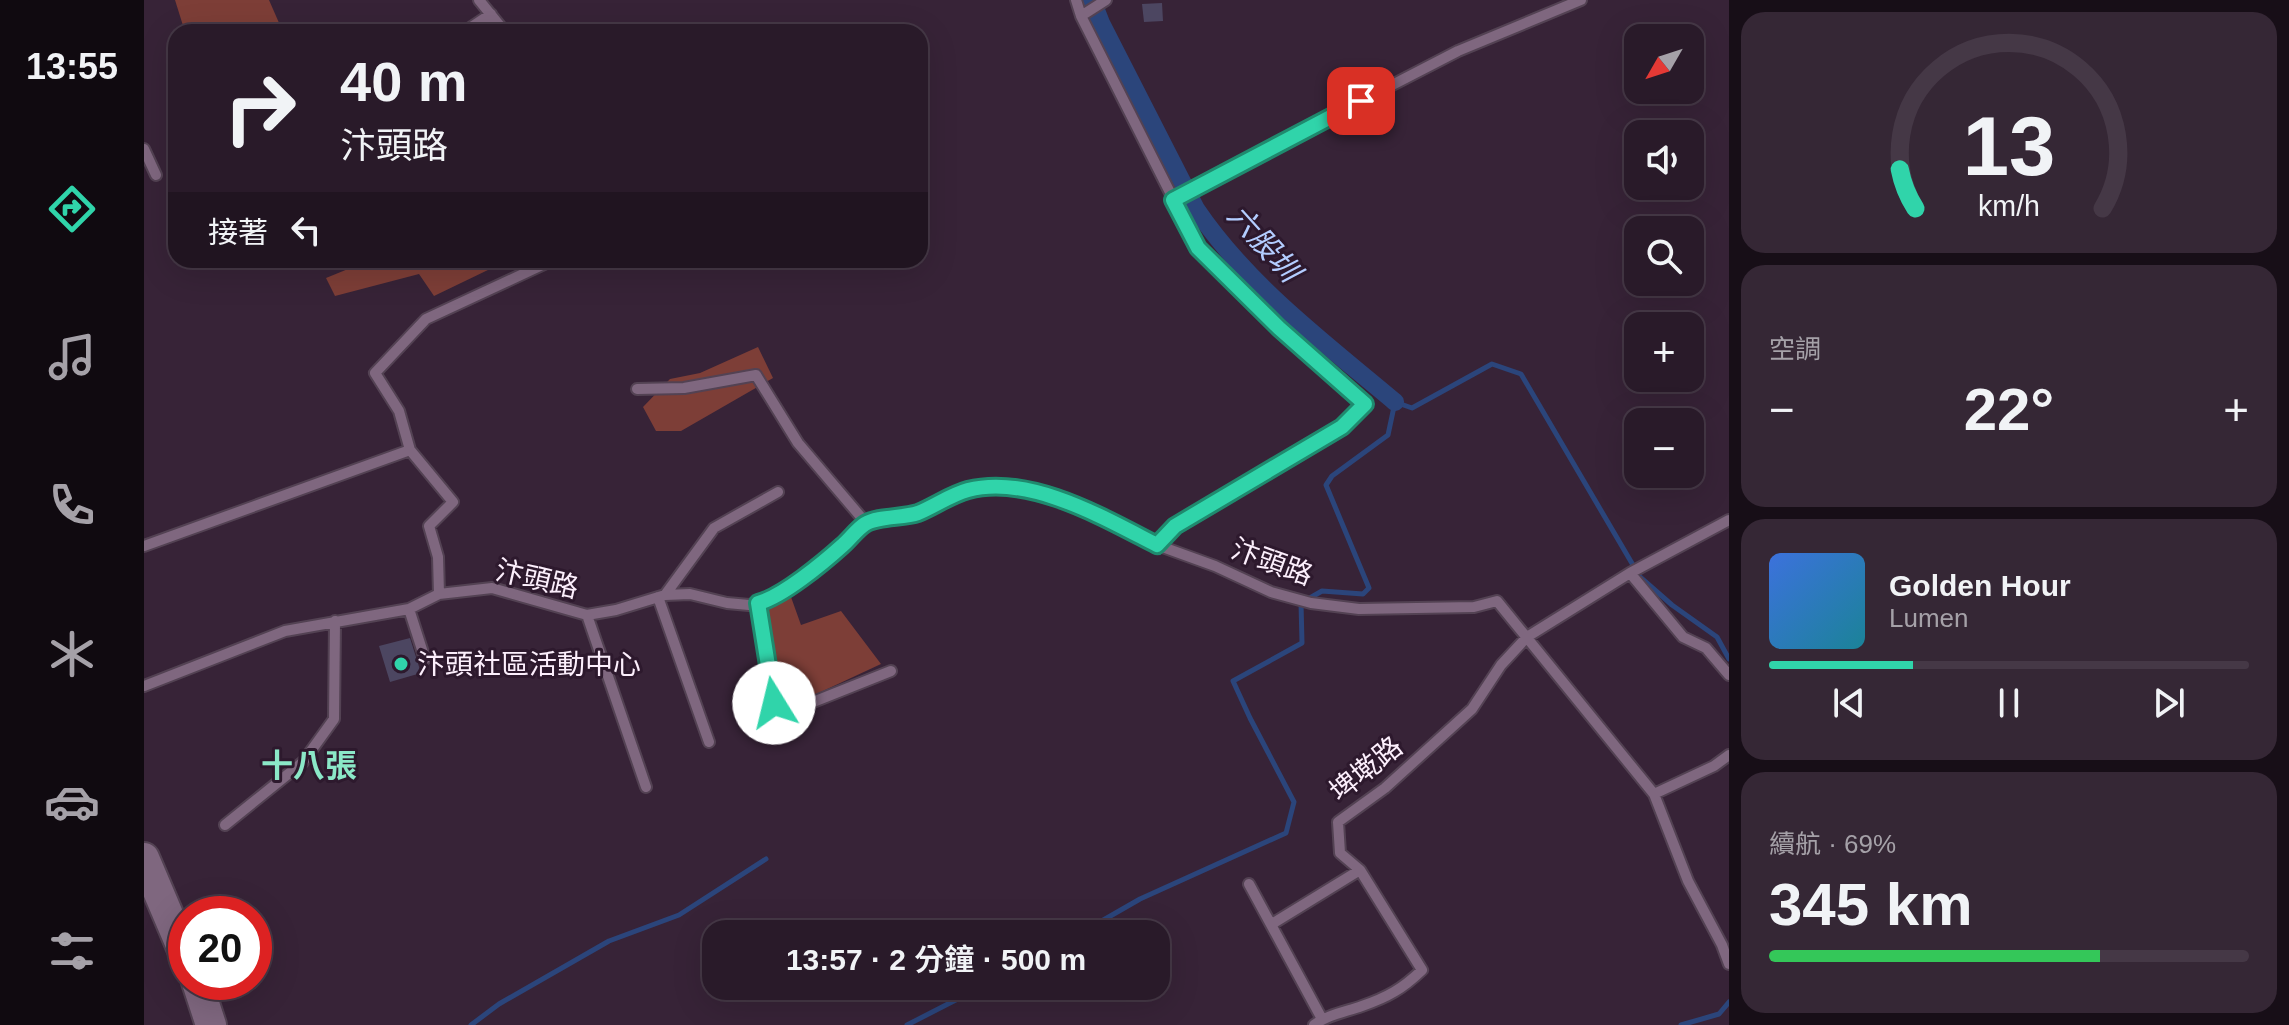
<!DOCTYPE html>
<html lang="zh-TW">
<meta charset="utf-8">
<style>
body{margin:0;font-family:Helvetica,"Noto Sans TC",sans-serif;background:#352735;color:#f1f3f6;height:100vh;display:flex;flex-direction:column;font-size:30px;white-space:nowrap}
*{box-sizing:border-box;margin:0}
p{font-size:26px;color:#a5a1a8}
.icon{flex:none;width:44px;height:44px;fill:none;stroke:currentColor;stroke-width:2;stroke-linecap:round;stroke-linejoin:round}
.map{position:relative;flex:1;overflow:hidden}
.drawer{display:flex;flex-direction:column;gap:12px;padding:12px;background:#170e17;width:560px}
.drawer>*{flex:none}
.banner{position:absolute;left:24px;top:24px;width:760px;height:244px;border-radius:24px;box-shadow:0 8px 32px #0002,0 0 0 2px #453846;background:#291a29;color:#f1f3f6;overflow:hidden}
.needle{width:52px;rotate:231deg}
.buttons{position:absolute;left:1480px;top:24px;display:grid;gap:16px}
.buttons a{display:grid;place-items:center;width:80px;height:80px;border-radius:16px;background:#291a29;box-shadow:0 8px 32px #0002,0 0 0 2px #453846;font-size:40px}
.speed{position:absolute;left:24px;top:896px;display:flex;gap:16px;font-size:40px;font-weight:700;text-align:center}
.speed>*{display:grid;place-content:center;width:104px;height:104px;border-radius:50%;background:#291a29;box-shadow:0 8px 32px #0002,0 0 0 2px #453846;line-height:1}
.speed .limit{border:12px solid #d22;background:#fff;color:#111}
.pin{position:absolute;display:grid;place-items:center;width:68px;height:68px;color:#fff;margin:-34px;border-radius:16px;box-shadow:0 4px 12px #0006}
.me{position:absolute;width:88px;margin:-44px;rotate:351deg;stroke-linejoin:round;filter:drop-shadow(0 0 6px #0008)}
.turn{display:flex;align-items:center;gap:28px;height:168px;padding:0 40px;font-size:36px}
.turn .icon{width:104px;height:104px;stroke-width:2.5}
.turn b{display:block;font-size:56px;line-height:68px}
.then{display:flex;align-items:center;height:76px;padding:0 40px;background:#0003;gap:16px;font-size:30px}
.big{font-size:60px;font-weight:600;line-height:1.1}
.drawer .widget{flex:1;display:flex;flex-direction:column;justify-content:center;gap:12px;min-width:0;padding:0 28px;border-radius:24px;background:#352735}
.drawer .dial{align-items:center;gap:0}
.dial svg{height:208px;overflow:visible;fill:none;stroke:#453846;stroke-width:7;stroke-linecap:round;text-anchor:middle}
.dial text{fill:#f1f3f6;stroke:none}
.song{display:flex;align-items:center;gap:24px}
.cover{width:96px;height:96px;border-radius:12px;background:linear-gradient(135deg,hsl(220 70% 55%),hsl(190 70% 35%))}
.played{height:8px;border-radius:4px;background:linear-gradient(90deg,#30d4aa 30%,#453846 30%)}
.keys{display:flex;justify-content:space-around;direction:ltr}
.heat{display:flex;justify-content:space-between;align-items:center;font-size:44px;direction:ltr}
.charge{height:12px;border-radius:6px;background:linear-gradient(90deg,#34c759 69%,#453846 0)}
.trip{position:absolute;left:558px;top:920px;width:468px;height:80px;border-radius:24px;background:#291a29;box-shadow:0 8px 32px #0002,0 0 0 2px #453846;font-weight:600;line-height:80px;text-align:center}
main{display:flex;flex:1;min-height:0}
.menu{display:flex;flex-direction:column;width:144px;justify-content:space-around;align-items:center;background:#100a10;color:#a5a1a8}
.menu .icon{width:56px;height:56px}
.menu .active{color:#30d4aa}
.menu b{font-size:36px;color:#f1f3f6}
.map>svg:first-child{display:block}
.green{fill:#7d3e37}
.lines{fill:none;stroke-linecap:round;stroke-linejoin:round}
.stream{stroke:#2b457b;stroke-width:5}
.canal{stroke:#2b457b;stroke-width:18}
.building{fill:#4c4661}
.lane-casing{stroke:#534253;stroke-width:14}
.secondary-casing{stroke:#534253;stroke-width:34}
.lane{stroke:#7f677f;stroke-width:10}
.secondary{stroke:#7f677f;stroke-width:30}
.route-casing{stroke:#1f8a6e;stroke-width:20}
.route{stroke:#30d4aa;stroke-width:14}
.poi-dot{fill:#30d4aa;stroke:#2d192d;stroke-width:3}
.labels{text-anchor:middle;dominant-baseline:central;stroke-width:6;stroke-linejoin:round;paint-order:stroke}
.street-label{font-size:28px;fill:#fceffc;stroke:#2d192d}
.poi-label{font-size:28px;fill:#fceffc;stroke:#2d192d;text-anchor:start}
.water-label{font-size:30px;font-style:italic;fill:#b3cdff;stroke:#2d192d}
.quarter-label{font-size:32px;font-weight:bold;fill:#8be8c8;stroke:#2d192d}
</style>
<main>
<nav class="menu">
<b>13:55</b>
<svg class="icon active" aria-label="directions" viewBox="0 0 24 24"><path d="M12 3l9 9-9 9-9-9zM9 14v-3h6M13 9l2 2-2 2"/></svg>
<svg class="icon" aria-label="music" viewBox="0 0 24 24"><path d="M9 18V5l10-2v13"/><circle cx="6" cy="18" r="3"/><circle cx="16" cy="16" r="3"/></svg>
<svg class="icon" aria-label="phone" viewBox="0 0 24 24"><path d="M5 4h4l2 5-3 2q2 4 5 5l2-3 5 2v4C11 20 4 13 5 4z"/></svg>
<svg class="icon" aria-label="climate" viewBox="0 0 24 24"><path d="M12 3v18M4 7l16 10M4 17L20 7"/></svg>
<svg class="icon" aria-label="car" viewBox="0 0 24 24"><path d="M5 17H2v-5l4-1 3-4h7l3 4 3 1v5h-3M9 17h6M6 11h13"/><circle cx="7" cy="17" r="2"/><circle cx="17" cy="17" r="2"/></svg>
<svg class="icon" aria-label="filters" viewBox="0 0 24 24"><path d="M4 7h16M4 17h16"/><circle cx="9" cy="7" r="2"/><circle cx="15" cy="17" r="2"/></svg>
</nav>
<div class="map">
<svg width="1585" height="1025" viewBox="0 0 1585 1025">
<rect width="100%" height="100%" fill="#372337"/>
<path class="green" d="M31,0H125L139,32H41Z
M226,260H345L346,269L290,296L275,274L191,296L182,278Z
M614,347L629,378L537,431H512L499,407L526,379L556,373Z
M642,583L657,625L697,611L737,664L651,704L627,693L607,603Z"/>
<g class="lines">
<path class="stream" d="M935,934L996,899L1142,833L1150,802L1106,718L1089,681L1158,643L1157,603L1178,591L1219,594L1225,588L1182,485L1188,476L1244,435L1251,402L1268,408L1348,364L1377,374L1496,577L1528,605L1573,637L1585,659
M327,1025L355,1004L465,941L535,915L622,859
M763,1025L839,986
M1537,1025L1575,1014L1585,1002"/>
<path class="canal" d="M948,0L957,23L1052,209C1104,286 1181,343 1251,402"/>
</g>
<path class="building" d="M1018,3L1019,21L1000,22L998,4Z
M266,638L277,673L246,682L235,646Z"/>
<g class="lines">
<g class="lane-casing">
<path id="lane" d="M335,0L361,32
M932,0L937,16L1054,248L1135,328L1221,404L1198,427L1031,526L1013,545
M937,16L962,0
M320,32L347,14
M0,149L12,175
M1029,200L1053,186L1314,51L1437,0
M493,389L540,388L612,375L654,443L722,523
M0,546L266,450
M1486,573L1585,520
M295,594L294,557L285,526L309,502L266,450L255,411L231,373L282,319L409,260
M521,595L570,528L634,492
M514,597L565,742
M614,603L630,703L639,714L747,671
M265,609L281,659
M443,615L502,787
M0,686L141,631L265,609L295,594L348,588L443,615L472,610L521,595L546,594L583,603L605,605L626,600L700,544L722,523L773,513L804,498L826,490L870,486L943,509L1013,545L1071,566L1127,592L1167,603L1215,609L1330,607L1353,601L1510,794
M1585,755L1570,766L1510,794L1544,881L1578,945L1585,964
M81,825L159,762L190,719L191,621
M1105,884L1178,1019
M1128,924L1216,870
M1170,1025C1183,1015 1201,1012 1218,1006C1244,997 1258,989 1278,970L1216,870L1196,853L1194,822L1241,788L1328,709L1357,665L1383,637L1486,573L1539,637L1562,648L1585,675"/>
</g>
<g class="secondary-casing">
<path id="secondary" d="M0,858L42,957
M53,982L67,1025"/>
</g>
<use href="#lane" class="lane"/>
<use href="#secondary" class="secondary"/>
</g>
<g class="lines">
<g class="route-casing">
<path id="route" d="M630,703L614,603C638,597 679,563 699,545C706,539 713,529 721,524C734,516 759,518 774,513C791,506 806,495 824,490C886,474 960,518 1013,545L1031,526L1198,427L1221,404L1135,328L1054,248L1029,200L1217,101"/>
</g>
<use href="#route" class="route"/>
</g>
<circle class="poi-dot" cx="257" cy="664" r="8"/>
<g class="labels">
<g class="street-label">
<text transform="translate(1128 562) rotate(20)">汴頭路</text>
<text transform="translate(393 579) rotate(13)">汴頭路</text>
<text transform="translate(1222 769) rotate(-39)">埤墘路</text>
</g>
<g class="poi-label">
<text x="273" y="664">汴頭社區活動中心</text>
</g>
<g class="water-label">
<text transform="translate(1120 243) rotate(48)">六股圳</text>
</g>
<g class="quarter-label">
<text x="165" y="766">十八張</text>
</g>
</g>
</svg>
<div class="buttons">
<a><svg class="needle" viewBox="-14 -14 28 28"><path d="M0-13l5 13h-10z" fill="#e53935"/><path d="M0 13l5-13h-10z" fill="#a5a1a8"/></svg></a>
<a><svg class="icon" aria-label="sound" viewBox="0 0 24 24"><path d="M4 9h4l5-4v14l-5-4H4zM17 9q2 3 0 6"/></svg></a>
<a><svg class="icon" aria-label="search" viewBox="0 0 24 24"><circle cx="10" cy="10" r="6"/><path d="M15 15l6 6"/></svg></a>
<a>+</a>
<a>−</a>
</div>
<div class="speed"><div class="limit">20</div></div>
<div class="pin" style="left:1217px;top:101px;background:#d93025"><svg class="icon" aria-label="arrive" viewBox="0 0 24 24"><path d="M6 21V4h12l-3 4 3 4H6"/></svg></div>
<svg class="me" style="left:630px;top:703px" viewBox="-20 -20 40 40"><circle r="19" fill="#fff"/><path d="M0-13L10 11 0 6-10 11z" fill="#30d4aa"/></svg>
<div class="trip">13:57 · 2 分鐘 · 500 m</div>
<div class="banner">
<div class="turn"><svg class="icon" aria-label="right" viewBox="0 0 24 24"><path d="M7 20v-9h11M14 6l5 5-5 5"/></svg><div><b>40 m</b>汴頭路</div></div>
<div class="then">接著<svg class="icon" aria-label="left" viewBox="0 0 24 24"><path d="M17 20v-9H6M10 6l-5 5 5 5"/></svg></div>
</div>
</div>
<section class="drawer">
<div class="widget dial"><svg viewBox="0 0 100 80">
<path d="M14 69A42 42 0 1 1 86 69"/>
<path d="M14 69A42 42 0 0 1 8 54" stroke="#30d4aa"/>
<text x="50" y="56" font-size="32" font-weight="700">13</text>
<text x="50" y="72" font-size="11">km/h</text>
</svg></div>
<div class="widget"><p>空調</p>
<div class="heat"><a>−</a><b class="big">22°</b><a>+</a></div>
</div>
<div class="widget">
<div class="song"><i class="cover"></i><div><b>Golden Hour</b><p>Lumen</p></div></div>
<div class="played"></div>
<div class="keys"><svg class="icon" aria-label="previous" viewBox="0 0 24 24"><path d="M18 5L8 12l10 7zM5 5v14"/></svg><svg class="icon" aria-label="pause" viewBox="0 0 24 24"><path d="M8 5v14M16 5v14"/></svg><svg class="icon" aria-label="next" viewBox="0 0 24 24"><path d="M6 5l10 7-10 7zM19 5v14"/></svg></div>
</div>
<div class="widget"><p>續航 · 69%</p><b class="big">345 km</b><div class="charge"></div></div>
</section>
</main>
